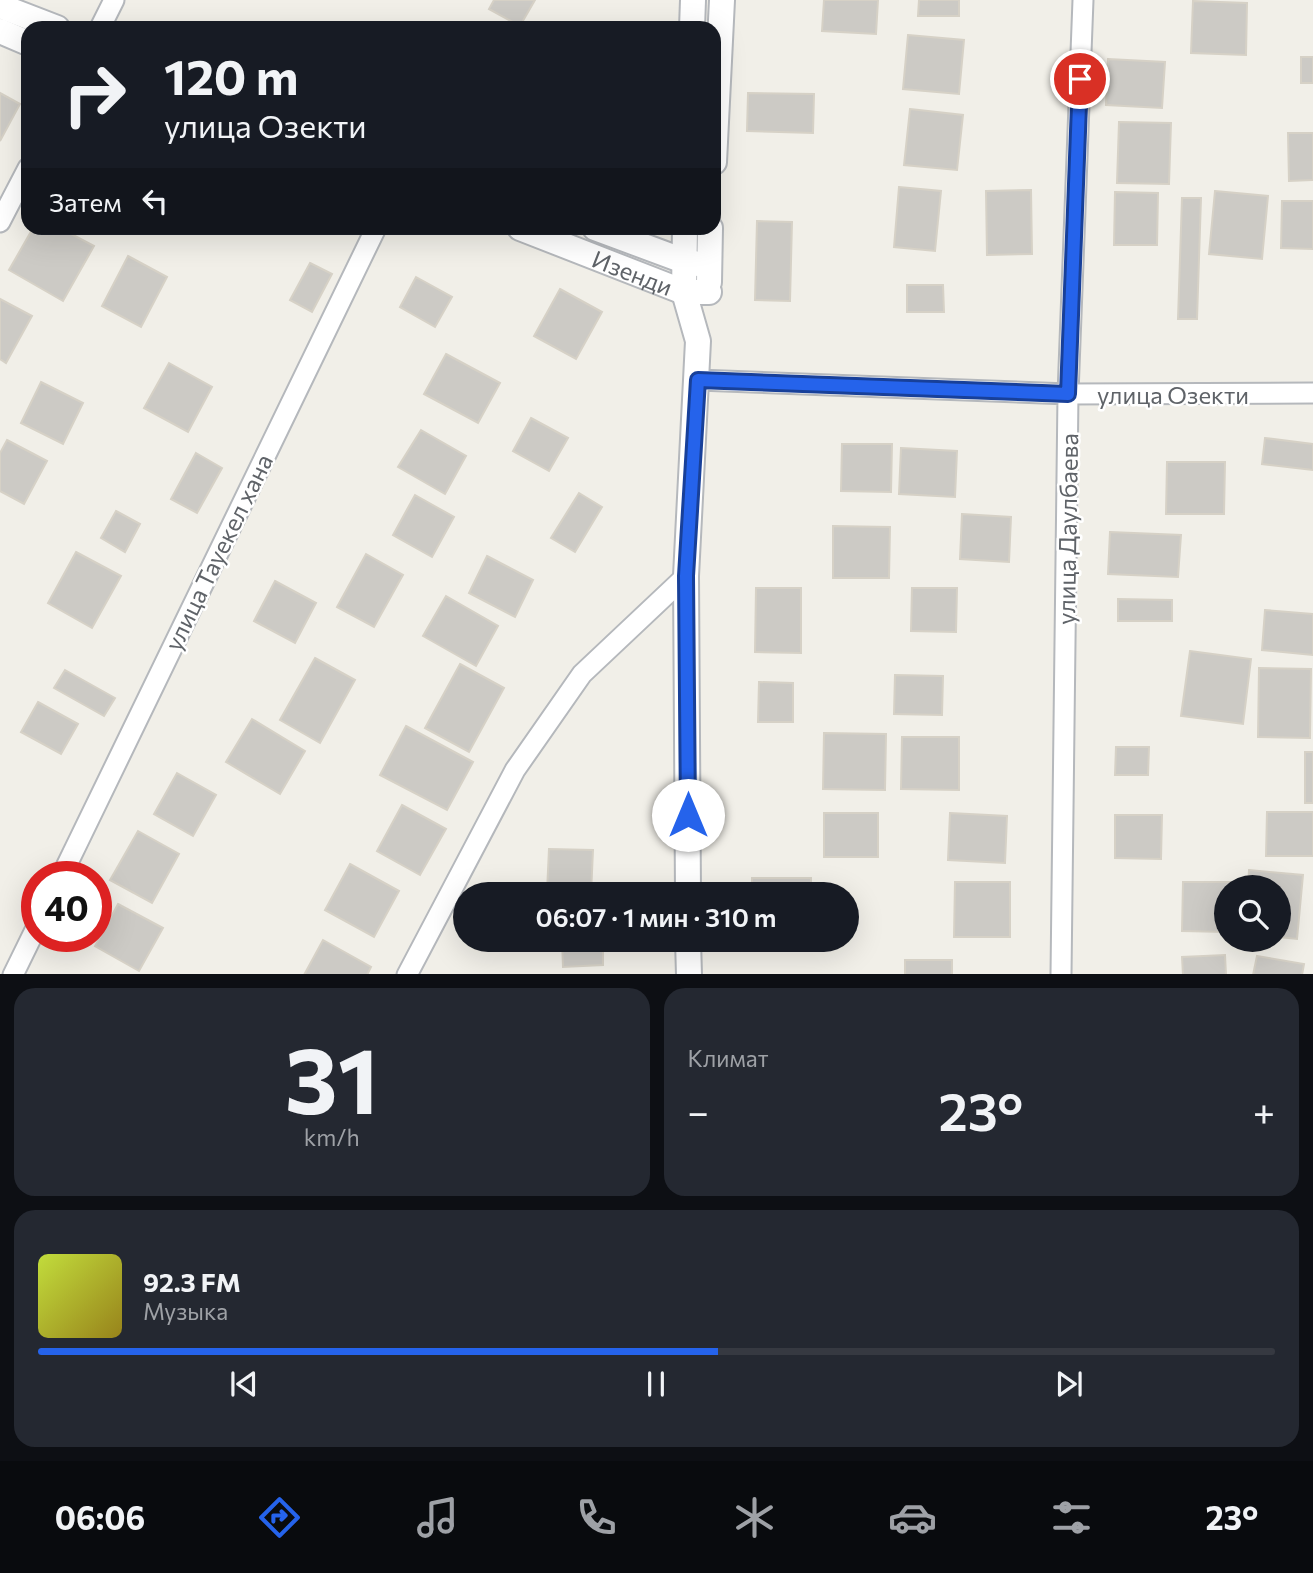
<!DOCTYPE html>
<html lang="ru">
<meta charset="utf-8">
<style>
body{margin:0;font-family:Commissioner,sans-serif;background:#242831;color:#f1f3f6;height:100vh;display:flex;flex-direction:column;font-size:26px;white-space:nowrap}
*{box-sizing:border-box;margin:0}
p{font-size:23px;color:#9ea1a6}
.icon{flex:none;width:38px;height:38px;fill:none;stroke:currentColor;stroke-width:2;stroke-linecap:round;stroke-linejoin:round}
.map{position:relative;height:974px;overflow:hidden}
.drawer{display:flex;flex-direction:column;gap:14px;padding:14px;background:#0d0f14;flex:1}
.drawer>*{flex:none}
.banner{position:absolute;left:21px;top:21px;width:700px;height:214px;border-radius:21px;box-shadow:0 7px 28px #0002;background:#171b24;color:#f1f3f6;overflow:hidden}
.tools{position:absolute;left:1214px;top:875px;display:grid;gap:14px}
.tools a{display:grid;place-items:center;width:77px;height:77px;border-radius:50%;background:#171b24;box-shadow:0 7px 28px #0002;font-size:35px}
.speed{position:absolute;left:21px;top:861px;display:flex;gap:14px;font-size:35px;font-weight:700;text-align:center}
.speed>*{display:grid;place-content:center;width:91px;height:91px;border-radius:50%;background:#171b24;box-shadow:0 7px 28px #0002;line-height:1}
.speed .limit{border:10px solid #d22;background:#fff;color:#111}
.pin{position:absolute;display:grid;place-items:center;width:60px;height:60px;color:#fff;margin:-30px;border:4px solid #fff;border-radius:50%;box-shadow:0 2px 7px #0007}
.me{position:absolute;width:77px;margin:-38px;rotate:0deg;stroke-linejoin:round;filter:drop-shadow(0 0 5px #0008)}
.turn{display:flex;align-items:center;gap:24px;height:147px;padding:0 28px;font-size:32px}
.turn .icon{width:91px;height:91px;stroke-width:2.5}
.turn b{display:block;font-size:49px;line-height:60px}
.then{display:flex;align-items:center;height:66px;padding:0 28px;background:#0003;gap:14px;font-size:26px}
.big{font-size:52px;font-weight:600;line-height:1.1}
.drawer .widget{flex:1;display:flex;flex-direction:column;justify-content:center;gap:10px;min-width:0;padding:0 24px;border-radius:21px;background:#242831}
.drawer .dial{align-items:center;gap:0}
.dial b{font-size:91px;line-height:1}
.song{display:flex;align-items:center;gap:21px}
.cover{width:84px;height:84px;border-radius:10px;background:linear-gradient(135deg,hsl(70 70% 55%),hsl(50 70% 35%))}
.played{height:7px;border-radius:4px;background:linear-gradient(90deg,#2563eb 55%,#363941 55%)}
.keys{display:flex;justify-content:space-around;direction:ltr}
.heat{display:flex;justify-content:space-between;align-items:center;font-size:38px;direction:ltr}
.drawer .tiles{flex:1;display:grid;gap:14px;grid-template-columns:1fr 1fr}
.widget:last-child{grid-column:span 2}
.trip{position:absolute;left:453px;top:882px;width:406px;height:70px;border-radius:35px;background:#171b24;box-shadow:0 7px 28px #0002;font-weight:600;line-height:70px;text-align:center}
.tabs{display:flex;height:112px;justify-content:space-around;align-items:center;background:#090b0e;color:#9ea1a6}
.tabs .icon{width:49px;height:49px}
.tabs .on{color:#2563eb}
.tabs b{font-size:32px;color:#f1f3f6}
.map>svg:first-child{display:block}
.building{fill:#cccac5;stroke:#d6d1c6;stroke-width:2}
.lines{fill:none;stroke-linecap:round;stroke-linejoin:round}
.minor-casing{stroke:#b5b8bc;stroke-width:23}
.tertiary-casing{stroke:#b5b8bc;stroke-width:28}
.minor{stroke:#fff;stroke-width:19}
.tertiary{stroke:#fff;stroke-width:24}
.route-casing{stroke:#184099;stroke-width:18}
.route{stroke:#2563eb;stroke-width:12}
.labels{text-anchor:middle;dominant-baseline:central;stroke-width:5;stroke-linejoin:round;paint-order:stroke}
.street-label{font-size:24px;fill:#5f6368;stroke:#fff}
</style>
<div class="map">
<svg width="1313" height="975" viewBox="0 0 1313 975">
<rect width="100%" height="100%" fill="#f1efe8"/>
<path class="building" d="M494,0H535L520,26L489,9Z
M824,0H878L876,34L822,31Z
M919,0H959V16H918Z
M1193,1L1247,3L1246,55L1191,53Z
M908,35L964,40L959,94L903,89Z
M1301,57H1313V83H1301Z
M1108,59L1165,62L1162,108L1106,105Z
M0,93L20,104L0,141Z
M748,93L814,94L813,133L747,131Z
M910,109L963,115L957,170L904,165Z
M1119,122L1171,123L1169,184L1117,183Z
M1288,133H1313V180L1289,181Z
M899,187L941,191L935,251L894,247Z
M1031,190L1032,254L987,255L986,191Z
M1215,191L1268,196L1262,259L1209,254Z
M1115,192L1158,193L1157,245H1114Z
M1182,198H1201L1197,319H1178Z
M1282,201H1313V249L1281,248Z
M757,221L792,222L790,301L755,300Z
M33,228H60L94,246L63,301L9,270Z
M128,256L167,277L141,327L102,306Z
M310,263L332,274L312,312L290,300Z
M416,277L452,297L435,327L400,307Z
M907,285H943L944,312H907Z
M560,289L602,312L576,359L534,336Z
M0,299L32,316L6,363L0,359Z
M446,354L500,383L478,423L424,394Z
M169,363L212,387L188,432L144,408Z
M41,382L83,403L63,444L21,423Z
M531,418L568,438L549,471L513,451Z
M421,430L466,456L445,494L398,467Z
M1265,438L1313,444V470L1262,464Z
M7,440L47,461L24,504L0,491V453Z
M842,444H892L891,492L841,491Z
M901,448L957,451L955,497L899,494Z
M196,453L222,468L197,513L171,499Z
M1167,462H1225L1224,514H1166Z
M579,493L602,507L575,552L551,538Z
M415,495L454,517L432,557L393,535Z
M116,511L140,524L125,552L101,538Z
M962,514L1011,517L1009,562L960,559Z
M833,526L890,527L889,578H833Z
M1110,532L1181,535L1178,577L1108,574Z
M76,552L121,576L92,628L48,603Z
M366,554L403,575L374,627L337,607Z
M487,556L533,580L515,617L469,593Z
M275,581L316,603L295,643L254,621Z
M756,588H801V653L755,652Z
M912,588H957L956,632L911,631Z
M446,596L498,626L476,666L423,636Z
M1118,599L1172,600V621H1118Z
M1265,610L1313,614V655L1262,650Z
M1190,651L1251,659L1243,724L1181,716Z
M315,658L355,680L320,743L280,720Z
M460,664L504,688L469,752L425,728Z
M1259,668L1311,669L1310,738L1258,737Z
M65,670L115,698L104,716L54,688Z
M895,675L943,676L942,715L894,714Z
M759,682L793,683V722H758Z
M38,702L78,724L61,754L21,732Z
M252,719L305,751L280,794L226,762Z
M406,726L473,762L447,810L380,775Z
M824,733L886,734L885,790L823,789Z
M902,737H959V790L901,789Z
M1116,747H1149L1148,775H1115Z
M1305,752H1313V803H1305Z
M177,773L216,795L193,836L154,814Z
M402,805L446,829L420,875L377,851Z
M1267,812H1313V856H1266Z
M824,813H878V857H824Z
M950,813L1007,816L1005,863L948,860Z
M1115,815H1162L1161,859L1115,858Z
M138,831L179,854L152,903L110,880Z
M549,849L593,850L591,894L547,892Z
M350,864L399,891L374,937L325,910Z
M1249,870L1303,875L1297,939L1279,937V887H1248Z
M752,878H811V894H752Z
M955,882H1010V937H954Z
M1183,882H1235V887H1227V932L1182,931Z
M118,904L163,928L139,971L95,946Z
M323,940L371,967L367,975H304Z
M562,940H603V965L563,967Z
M1225,955L1226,975H1183L1182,957Z
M1257,956L1304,964L1302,975H1253Z
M905,960H952V975H905Z"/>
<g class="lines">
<g class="minor-casing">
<path id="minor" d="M100,28L114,0
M0,222L28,168
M698,380L1068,394L1313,393
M61,877L376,228
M13,975L37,926
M407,975L515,770L582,674L686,576
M1061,975L1068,394L1083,0"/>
</g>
<g class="tertiary-casing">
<g id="tertiary">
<path d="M0,6L57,28"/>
<path d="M692,28L693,0"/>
<path d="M0,31L28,43"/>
<path d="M714,162L722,0"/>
<path id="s1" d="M520,228L684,292H709"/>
<path d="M595,228L684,261L708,266"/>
<path d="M685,228L684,292L698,341L686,576L688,894"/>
<path d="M709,282L710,228"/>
<path d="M688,940L689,975"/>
</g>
</g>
<use href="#minor" class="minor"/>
<use href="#tertiary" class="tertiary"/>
</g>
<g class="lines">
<g class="route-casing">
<path id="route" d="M688,815L686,576L698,380L1068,394L1080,79"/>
</g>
<use href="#route" class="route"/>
</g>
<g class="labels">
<g class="street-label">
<text stroke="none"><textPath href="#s1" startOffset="121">Изенди</textPath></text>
<text x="1173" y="394">улица Озекти</text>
<text transform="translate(1067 529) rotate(-89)">улица Даулбаева</text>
<text transform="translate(218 552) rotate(-64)">улица Тауекел хана</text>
</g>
</g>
</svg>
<div class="tools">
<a><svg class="icon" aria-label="search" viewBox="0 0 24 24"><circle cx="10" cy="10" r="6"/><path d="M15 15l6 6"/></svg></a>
</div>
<div class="speed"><div class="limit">40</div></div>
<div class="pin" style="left:1080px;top:79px;background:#d93025"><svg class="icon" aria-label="arrive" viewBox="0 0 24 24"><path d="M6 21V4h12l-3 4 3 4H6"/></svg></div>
<svg class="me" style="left:688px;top:815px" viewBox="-20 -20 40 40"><circle r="19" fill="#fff"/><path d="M0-13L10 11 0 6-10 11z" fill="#2563eb"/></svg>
<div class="trip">06:07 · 1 мин · 310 m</div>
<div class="banner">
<div class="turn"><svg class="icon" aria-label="right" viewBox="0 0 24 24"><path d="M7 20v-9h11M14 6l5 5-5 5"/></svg><div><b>120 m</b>улица Озекти</div></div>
<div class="then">Затем<svg class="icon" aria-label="left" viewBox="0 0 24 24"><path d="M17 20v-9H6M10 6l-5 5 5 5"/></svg></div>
</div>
</div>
<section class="drawer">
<div class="tiles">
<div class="widget dial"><b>31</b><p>km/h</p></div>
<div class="widget"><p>Климат</p>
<div class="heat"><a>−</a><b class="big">23°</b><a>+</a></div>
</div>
<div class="widget">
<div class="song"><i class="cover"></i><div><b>92.3 FM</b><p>Музыка</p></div></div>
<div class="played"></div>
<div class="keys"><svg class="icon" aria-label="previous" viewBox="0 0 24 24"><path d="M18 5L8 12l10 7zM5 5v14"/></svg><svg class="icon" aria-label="pause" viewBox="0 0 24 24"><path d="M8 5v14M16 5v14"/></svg><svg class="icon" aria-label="next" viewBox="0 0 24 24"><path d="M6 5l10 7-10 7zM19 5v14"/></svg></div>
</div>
</div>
</section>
<nav class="tabs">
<b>06:06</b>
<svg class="icon on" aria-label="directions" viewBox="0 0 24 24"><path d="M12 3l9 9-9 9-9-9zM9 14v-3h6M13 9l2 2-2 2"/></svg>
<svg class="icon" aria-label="music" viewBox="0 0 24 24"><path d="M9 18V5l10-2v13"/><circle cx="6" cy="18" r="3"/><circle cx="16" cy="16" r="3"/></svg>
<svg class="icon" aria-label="phone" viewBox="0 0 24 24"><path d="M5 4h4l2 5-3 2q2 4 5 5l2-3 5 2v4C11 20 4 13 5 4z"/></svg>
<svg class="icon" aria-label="climate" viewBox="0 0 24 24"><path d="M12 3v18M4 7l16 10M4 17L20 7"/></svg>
<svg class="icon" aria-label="car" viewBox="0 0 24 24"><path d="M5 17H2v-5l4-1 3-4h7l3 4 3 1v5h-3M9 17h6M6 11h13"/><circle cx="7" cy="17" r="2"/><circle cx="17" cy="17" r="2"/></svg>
<svg class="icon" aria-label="filters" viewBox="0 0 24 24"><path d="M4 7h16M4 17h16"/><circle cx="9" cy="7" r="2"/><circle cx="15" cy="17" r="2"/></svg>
<b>23°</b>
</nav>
